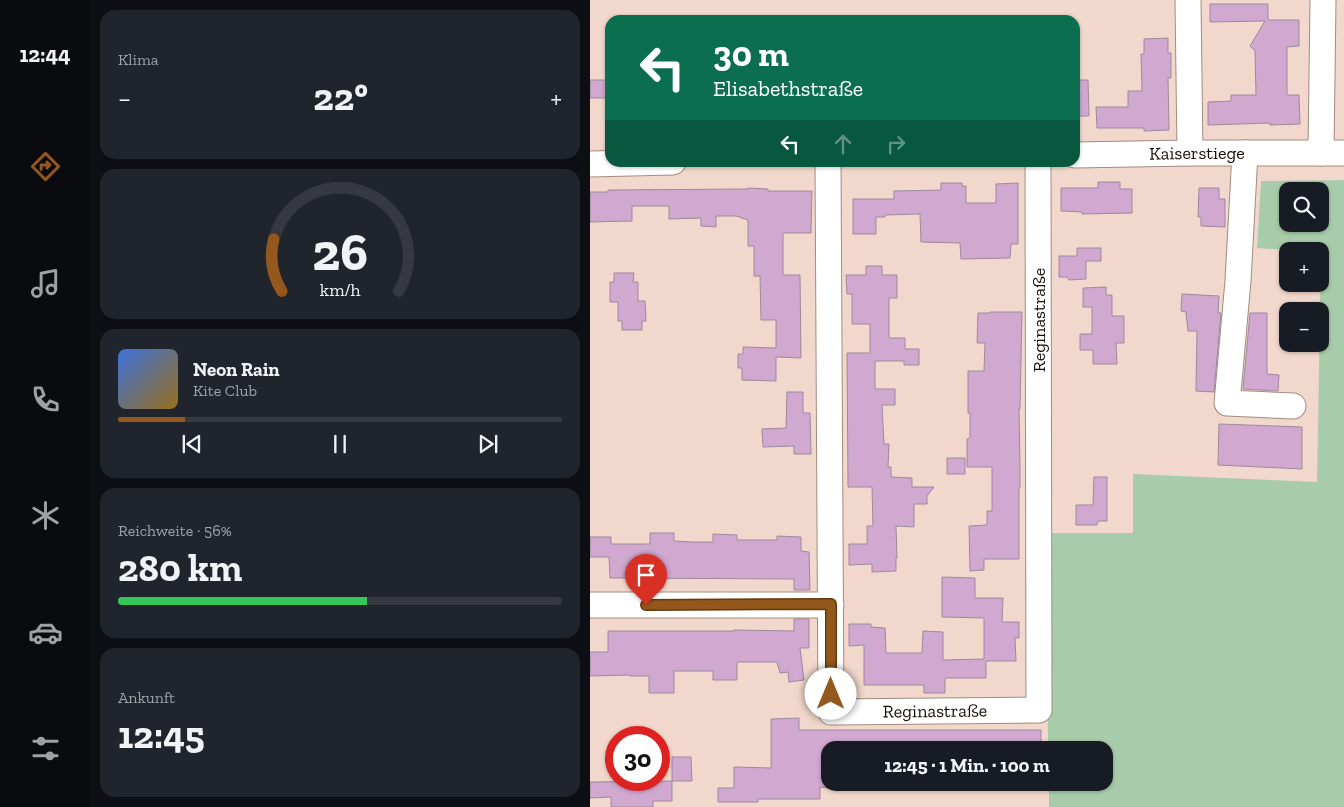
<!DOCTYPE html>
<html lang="de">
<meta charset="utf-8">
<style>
body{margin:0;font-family:"Zilla Slab",serif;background:#20242c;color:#f1f3f6;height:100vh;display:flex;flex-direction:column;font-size:19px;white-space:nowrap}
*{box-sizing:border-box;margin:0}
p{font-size:16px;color:#9ea1a6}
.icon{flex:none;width:28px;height:28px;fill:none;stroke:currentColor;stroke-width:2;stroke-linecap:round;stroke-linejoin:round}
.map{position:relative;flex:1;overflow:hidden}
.panel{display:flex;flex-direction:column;gap:10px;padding:10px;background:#0d0f14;width:500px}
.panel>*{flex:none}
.banner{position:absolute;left:15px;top:15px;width:475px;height:152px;border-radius:15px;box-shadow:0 1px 4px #0004;background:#0b6e4f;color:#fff;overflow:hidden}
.controls{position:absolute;left:689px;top:182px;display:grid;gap:10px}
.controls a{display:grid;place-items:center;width:50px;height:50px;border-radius:10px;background:#171b24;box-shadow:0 1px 4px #0004;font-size:25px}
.speed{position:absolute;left:15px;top:726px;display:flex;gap:10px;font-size:25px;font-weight:700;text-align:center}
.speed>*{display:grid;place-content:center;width:65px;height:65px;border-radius:50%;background:#171b24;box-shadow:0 1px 4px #0004;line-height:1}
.speed .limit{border:8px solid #d22;background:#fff;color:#111}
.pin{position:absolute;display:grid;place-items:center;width:42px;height:42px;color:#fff;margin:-51px -21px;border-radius:50% 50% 50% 0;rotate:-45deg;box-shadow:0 0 5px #0007}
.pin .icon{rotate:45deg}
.me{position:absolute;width:55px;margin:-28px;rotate:0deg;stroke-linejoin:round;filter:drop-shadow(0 0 4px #0008)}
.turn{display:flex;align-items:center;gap:18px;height:105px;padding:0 25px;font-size:22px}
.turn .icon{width:65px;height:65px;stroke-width:2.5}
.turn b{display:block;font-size:35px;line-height:42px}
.lanes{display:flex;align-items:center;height:48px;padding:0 25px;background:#0003;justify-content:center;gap:25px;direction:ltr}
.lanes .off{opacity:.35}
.big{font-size:38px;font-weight:700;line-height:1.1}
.panel .tile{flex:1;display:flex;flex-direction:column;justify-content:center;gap:8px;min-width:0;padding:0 18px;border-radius:15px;background:#20242c}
.panel .dial{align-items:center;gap:0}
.dial svg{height:130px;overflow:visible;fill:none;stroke:#363941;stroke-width:7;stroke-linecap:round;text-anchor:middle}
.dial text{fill:#f1f3f6;stroke:none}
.song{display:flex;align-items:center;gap:15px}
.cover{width:60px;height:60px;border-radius:8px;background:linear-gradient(135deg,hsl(220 70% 55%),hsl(40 70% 35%))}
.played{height:5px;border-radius:2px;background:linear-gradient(90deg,#95581c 15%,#363941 15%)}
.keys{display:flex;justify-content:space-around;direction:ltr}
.heat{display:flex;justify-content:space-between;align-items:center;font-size:28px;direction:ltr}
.charge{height:8px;border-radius:4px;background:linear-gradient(90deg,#34c759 56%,#363941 0)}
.trip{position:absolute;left:231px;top:741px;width:292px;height:50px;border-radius:15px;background:#171b24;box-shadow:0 1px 4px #0004;font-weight:700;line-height:50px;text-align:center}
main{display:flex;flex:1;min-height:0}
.tab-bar{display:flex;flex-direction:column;width:90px;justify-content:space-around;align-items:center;background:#090b0e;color:#9ea1a6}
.tab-bar .icon{width:35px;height:35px}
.tab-bar .active{color:#95581c}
.tab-bar b{font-size:22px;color:#f1f3f6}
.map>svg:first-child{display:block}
.green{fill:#a8cca9;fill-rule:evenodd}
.building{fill:#d0a8d0;stroke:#9c8a9c}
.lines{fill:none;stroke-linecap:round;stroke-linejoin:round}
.minor-casing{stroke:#a38b7f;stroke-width:27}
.minor{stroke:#fff;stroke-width:25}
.route-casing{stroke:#613912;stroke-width:12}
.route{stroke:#95581c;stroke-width:9}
.labels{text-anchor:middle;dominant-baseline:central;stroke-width:4;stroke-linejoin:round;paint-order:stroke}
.street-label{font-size:18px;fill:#170e0a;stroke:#fff}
</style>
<main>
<nav class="tab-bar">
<b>12:44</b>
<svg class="icon active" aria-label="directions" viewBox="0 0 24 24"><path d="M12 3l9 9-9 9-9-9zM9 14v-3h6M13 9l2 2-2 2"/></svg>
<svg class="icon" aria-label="music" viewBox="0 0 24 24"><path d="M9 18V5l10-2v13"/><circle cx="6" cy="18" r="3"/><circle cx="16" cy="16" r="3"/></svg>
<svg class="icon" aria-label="phone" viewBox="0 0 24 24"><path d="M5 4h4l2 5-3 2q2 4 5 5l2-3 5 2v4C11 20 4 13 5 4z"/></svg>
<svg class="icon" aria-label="climate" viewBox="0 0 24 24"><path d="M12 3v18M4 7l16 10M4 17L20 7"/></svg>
<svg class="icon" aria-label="car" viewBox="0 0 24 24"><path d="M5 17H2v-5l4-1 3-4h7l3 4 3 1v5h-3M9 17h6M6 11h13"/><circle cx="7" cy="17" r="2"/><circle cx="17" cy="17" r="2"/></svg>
<svg class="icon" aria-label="filters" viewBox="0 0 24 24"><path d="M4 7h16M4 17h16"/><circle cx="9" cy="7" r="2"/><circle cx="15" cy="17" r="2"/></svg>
</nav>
<section class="panel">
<div class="tile"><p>Klima</p>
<div class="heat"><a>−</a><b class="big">22°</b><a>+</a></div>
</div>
<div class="tile dial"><svg viewBox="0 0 100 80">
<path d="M14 69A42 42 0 1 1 86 69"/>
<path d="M14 69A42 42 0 0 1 9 37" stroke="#95581c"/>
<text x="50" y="56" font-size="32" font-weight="700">26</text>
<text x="50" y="72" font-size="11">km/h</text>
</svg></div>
<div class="tile">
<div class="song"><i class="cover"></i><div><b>Neon Rain</b><p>Kite Club</p></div></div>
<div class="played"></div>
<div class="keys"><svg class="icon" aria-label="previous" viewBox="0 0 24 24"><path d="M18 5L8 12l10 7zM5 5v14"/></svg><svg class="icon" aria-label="pause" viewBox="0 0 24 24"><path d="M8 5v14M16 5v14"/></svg><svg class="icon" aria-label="next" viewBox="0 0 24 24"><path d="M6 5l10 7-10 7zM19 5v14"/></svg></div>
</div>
<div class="tile"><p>Reichweite · 56%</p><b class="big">280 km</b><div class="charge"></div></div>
<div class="tile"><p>Ankunft</p><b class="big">12:45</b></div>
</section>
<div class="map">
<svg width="754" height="807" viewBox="0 0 754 807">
<rect width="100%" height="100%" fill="#f2d8cc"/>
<path class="green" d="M754,180V807H459V783L515,782V750H458L457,533H543V474L727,482L731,252L667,248L671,181ZM698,191H730V224H698Z"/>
<path class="building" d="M620,4H678V20H709V46L697,47V95H709L710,124L680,125V123L618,125V102L641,101V95H666L665,51L660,46L675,21L620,22Z
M578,38V53H581V78H578L579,130L554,131V128H507L506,107H538V91H552L551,54H554V39Z
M0,80H16V98H0Z
M485,80H498L499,116H485Z
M508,182H530V189H542V213L492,214V212L471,211V188H508Z
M351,183H372V186H376V203H406V184L428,183V244H421L420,258L371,259L370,243L331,242L330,214L295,215V217H286V234H263V199H304V191L351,190Z
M158,188L178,189V191H222L221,233H193V275H210L211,358L186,357V381L152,380V368H148V354H153V347L186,348V320H171L170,276H164V246H158V220L146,216H126V227L111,226V218L79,219V206H42V221L0,222V192H18V190L158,189Z
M609,188H629V199H635V227L611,226V217H608Z
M487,248H511V261H496V279L479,280L477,277H469V256H487Z
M276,266H292V275H307V298H299V338H315V349H329V365H314V361H285V389H305V405H292L294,444H299L298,467H301V477L322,478V487H344L337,496V504H324V527L306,526L307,558H306V571L282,572V564L259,565V544H277V526H283L282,487H258L257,353H280V324H262V294H257L256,275H276Z
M24,273H44L43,282H48V301H55L56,321H52V330H32V321H28V302H20V282H24Z
M516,287V295H522V316H534V343H526L527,364H503V350H490V334H502V307H493V288Z
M592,294L629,296L628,313H631L624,392L606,391L607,331H598L596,312L591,311Z
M400,312H432L430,409H429L430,467V488H429V559H394V570L380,571L379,526L397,525V511H402V467H377V439L380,438V413H378V371H394L395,343H387L388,313H400Z
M660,313H677V374L689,375L688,391L653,389Z
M197,392H213V413H220L221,454H204V446L173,447L172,429L196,428Z
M629,424L712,427V469L628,465Z
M357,458H375V474H357Z
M504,477H517V521H508L507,525H486V505H503Z
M60,533H84V541L103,542H123V534L147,535V540H187V536L211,537V551L219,552L220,590H204V579L20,578L19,557H0V537H21V544H60Z
M352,577L385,578V598H413L412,622H429V638H425L426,661H396V678H355V693H334V685H274V645L259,646V624H281V627L295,628L296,653H332L333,631L353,632V660L394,659V618L352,617Z
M204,619H219V648H210L214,680L199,682L198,672L190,673L187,662H147V680H123V671H84V693H59V676H40V675L0,676V652H18V631H144V630L204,631Z
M209,718V730H451V750H240V788L230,787V799H168V802H128V788H144V767L181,768V719Z
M82,757H101L102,781H82Z
M82,781V801H63V807H21V797L0,798V782Z"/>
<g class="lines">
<g class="minor-casing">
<g id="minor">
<path d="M598,0L600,153"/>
<path d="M655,153L648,281L637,403L703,406"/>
<path d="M731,153L733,0"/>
<path id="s1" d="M485,155L600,153H754"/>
<path id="s2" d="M238,162L241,712L449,710L448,162"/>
<path d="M0,164L83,162"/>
<path d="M0,605H241"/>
</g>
</g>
<use href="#minor" class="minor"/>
</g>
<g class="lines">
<g class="route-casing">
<path id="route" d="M56,605L241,604V694"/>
</g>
<use href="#route" class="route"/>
</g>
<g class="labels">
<g class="street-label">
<text stroke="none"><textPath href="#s1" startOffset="122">Kaiserstiege</textPath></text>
<text transform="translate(449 320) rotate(-90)">Reginastraße</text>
<text stroke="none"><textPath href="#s2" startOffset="654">Reginastraße</textPath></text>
</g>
</g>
</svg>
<div class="controls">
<a><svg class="icon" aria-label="search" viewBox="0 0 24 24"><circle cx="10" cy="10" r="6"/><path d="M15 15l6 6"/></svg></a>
<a>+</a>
<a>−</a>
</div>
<div class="speed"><div class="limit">30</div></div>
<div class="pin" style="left:56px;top:605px;background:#d93025"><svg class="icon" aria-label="arrive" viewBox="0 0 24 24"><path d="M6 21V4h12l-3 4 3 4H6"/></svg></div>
<svg class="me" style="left:241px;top:694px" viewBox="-20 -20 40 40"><circle r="19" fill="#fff"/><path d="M0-13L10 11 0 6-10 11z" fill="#95581c"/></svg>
<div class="trip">12:45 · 1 Min. · 100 m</div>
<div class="banner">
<div class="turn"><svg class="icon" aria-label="left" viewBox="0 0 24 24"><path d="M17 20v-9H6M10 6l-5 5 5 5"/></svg><div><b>30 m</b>Elisabethstraße</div></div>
<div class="lanes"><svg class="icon" aria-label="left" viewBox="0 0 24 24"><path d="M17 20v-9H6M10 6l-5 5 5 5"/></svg><svg class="icon off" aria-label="ahead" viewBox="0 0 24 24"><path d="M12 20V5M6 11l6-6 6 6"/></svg><svg class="icon off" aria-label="right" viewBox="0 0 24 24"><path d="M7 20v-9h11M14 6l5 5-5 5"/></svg></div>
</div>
</div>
</main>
